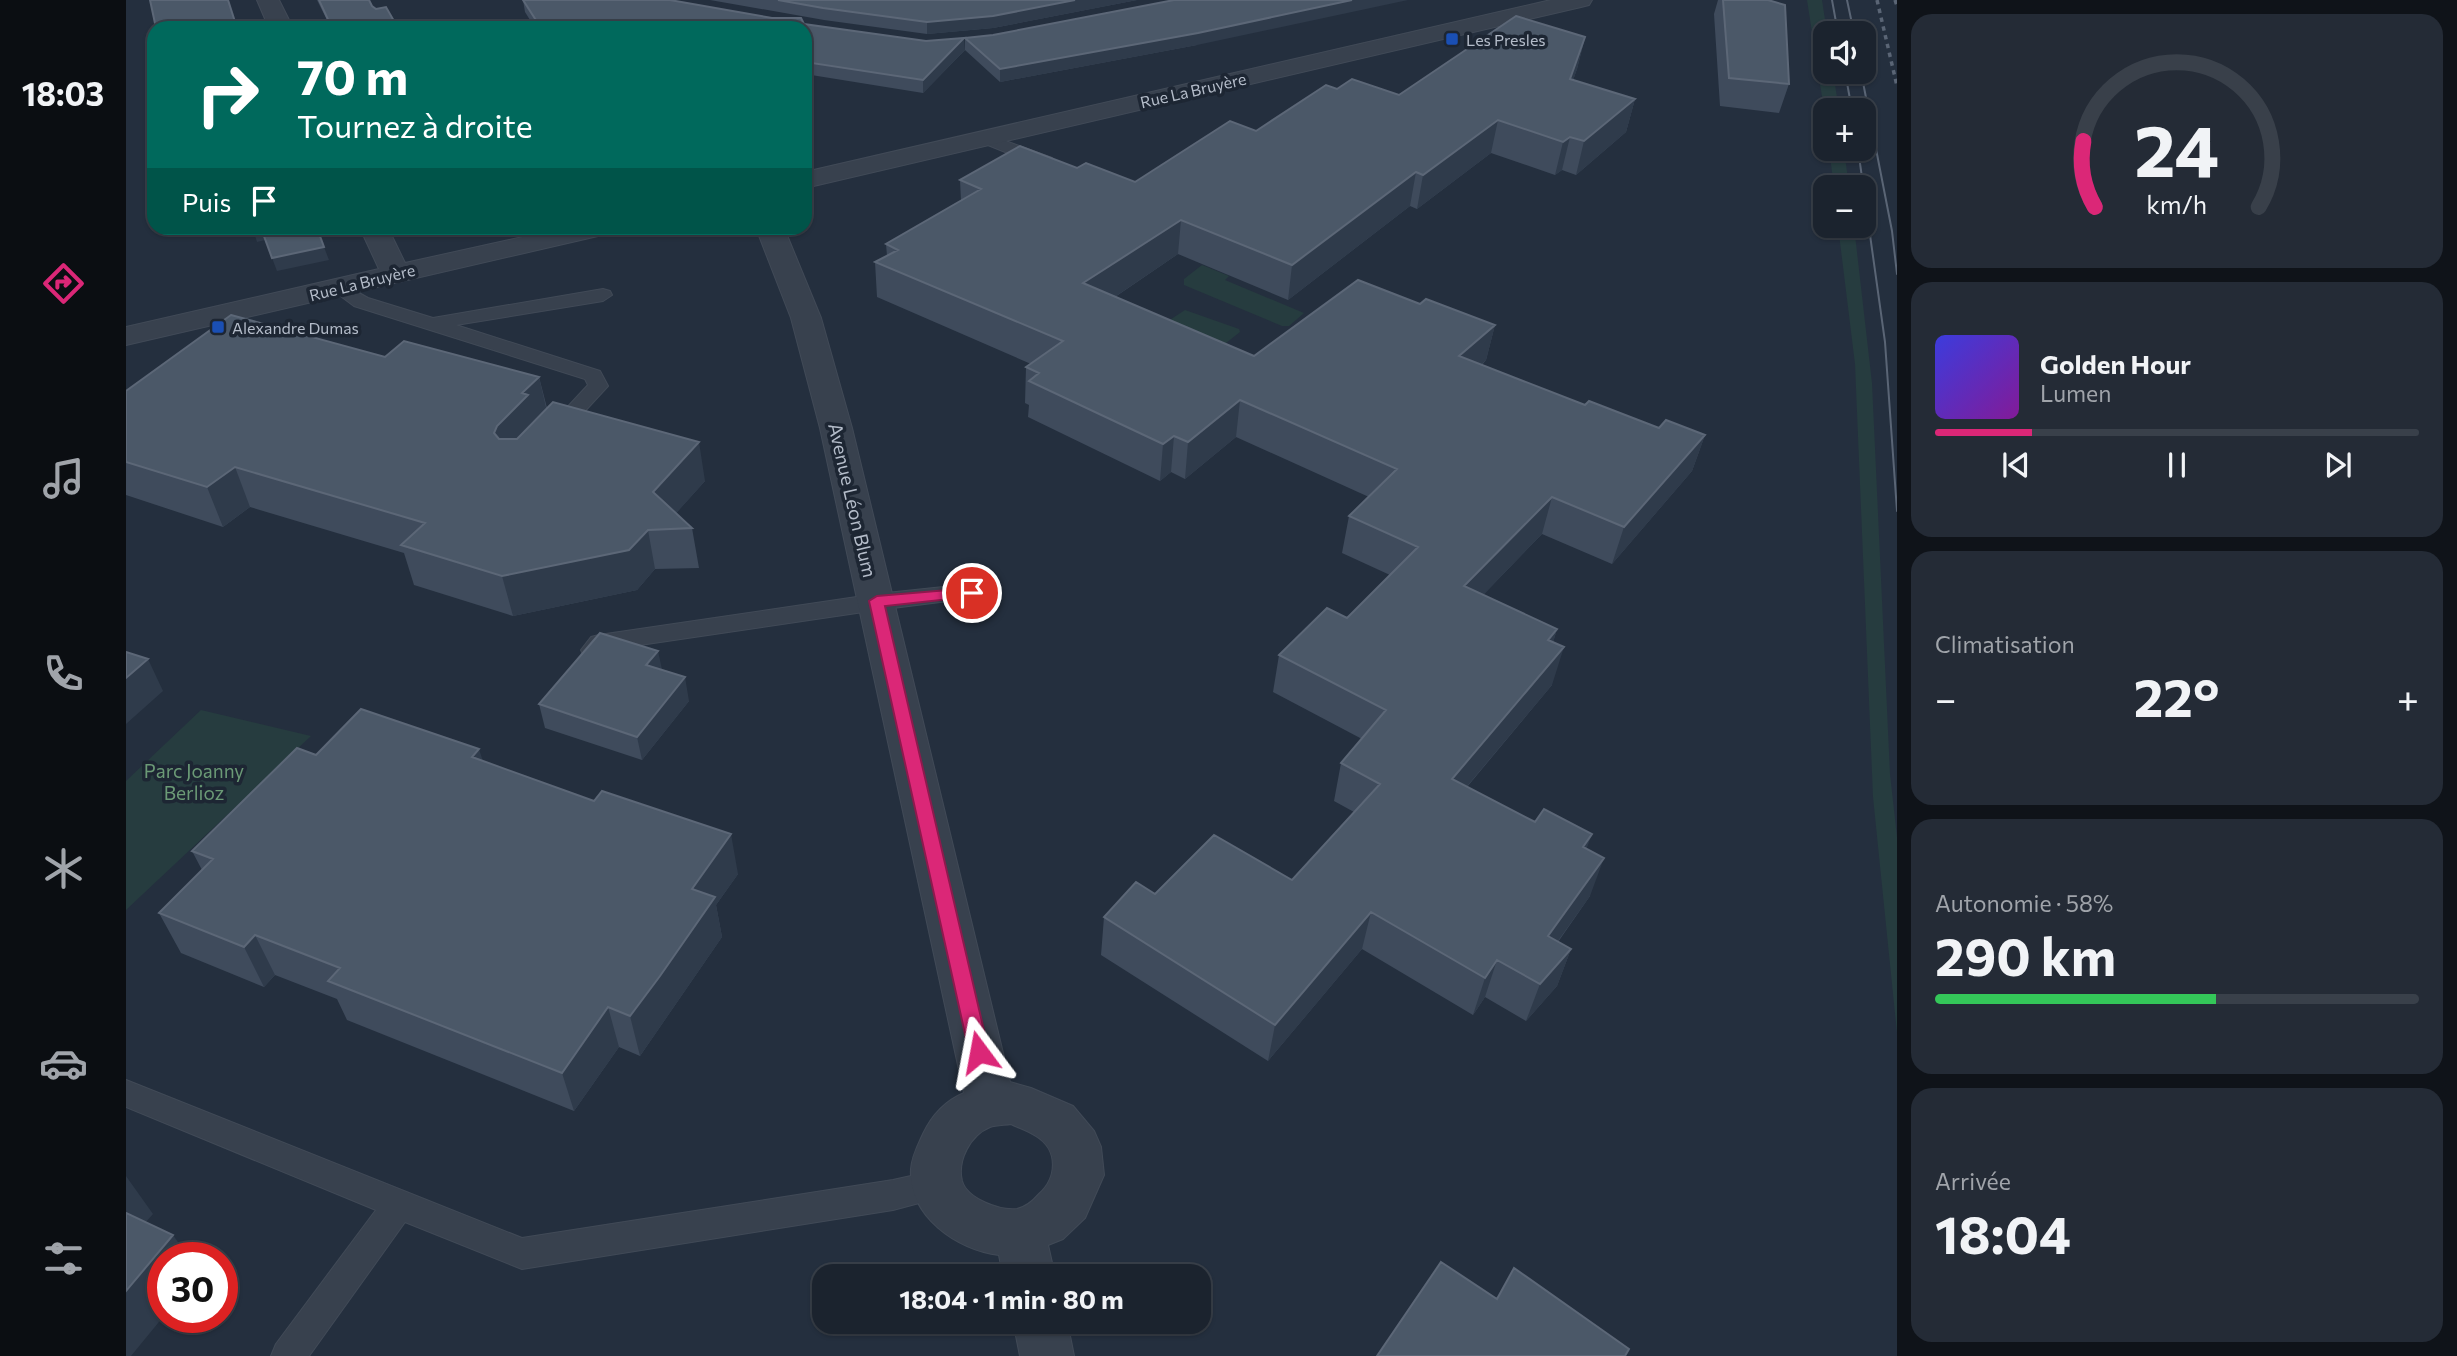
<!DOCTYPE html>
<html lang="fr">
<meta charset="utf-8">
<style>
body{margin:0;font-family:Commissioner,sans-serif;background:#242b36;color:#f1f3f6;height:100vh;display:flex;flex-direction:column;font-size:26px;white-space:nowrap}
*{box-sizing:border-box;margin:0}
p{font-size:23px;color:#a0a4aa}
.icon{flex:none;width:38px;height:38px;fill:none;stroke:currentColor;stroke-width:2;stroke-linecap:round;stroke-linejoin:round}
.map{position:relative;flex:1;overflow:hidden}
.details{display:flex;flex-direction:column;gap:14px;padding:14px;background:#0f1319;width:560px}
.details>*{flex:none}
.guide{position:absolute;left:21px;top:21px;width:665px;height:214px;border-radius:21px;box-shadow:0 2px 5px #0004,0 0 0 2px #39404a;background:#00695c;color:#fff;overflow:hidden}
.controls{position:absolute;left:1687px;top:21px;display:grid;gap:14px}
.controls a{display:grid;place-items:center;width:63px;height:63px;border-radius:14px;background:#1b232e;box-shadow:0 2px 5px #0004,0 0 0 2px #39404a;font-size:35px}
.speed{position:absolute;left:21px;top:1242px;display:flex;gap:14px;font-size:35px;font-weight:700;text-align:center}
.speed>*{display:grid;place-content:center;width:91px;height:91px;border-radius:50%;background:#1b232e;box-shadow:0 2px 5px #0004,0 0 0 2px #39404a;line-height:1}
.speed .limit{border:10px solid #d22;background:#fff;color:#111}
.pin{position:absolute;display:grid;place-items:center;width:60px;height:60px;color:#fff;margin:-30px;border:4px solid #fff;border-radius:50%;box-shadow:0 2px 7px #0007}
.me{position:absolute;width:77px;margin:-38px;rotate:347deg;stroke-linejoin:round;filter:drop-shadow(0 0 5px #0008)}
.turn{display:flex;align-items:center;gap:24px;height:147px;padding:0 35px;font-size:32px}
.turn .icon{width:91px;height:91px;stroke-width:2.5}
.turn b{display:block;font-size:49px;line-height:60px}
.then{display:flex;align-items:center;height:66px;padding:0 35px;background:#0003;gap:14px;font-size:26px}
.big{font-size:52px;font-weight:700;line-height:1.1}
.details .card{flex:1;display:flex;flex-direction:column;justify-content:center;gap:10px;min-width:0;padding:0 24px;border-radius:21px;background:#242b36}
.details .dial{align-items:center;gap:0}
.dial svg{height:182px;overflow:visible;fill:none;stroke:#39404a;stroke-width:7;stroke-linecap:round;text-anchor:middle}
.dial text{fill:#f1f3f6;stroke:none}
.song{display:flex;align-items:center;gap:21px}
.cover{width:84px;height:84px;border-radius:10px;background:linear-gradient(135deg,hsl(240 70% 55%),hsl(290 70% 35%))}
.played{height:7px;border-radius:4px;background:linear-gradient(90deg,#db2777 20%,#39404a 20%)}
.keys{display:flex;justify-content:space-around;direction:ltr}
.heat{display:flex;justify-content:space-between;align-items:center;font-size:38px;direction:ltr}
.charge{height:10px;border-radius:5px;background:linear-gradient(90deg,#34c759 58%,#39404a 0)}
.trip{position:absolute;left:686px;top:1264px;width:399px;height:70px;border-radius:21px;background:#1b232e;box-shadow:0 2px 5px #0004,0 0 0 2px #39404a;font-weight:700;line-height:70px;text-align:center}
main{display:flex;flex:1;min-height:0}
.dock{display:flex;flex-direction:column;width:126px;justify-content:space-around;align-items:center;background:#0b0e12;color:#a0a4aa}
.dock .icon{width:49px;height:49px}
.dock .active{color:#db2777}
.dock b{font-size:32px;color:#f1f3f6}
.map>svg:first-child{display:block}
.green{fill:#263c3f}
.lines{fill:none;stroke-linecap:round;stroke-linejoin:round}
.lane-casing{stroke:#414a57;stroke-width:2}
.street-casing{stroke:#414a57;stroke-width:2}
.lane{fill:#38414e;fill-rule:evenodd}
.street{fill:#38414e;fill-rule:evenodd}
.tram{stroke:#5a6575;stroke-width:2}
.rail{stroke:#5a6575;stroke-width:3.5;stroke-dasharray:4.5 4.5;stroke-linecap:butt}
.wall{fill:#3f4b5c}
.shaded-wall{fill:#2f3b4b}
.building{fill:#4b5868;stroke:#5c6777;stroke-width:2}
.route{fill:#db2777;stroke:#8e194d;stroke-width:2}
.transit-dot{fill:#1a4fb4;stroke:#1d2633;stroke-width:2.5}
.labels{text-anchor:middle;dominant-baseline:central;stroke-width:7;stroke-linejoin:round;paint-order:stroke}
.far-poi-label{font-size:16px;fill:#b4bcc9;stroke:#1d2633;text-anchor:start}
.far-street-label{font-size:16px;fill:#b4bcc9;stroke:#1d2633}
.street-label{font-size:19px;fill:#b4bcc9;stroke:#1d2633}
.park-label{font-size:19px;fill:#6b9a76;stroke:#1d2633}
</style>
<main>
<nav class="dock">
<b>18:03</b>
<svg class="icon active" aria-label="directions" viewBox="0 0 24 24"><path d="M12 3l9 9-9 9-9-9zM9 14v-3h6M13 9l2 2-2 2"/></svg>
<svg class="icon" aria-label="music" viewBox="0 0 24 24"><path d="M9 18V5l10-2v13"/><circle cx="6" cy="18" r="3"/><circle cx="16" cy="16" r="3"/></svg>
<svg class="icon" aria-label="phone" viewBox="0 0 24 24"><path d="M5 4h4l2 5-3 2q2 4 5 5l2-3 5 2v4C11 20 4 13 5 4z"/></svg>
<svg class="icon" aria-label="climate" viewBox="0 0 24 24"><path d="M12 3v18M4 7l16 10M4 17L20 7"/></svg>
<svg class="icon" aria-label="car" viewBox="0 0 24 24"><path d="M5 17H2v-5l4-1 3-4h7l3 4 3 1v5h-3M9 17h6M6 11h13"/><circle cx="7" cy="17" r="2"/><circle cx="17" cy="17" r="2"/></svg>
<svg class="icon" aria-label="filters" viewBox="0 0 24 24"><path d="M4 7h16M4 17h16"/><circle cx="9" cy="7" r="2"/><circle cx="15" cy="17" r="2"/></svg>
</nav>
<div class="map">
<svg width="1771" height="1356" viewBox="0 0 1771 1356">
<rect width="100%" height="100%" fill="#242f3e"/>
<path class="green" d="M1681,0H1696L1701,33L1699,72H1707L1713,110H1699V116Z
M1703,149H1718L1723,187H1708Z
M1712,226H1728L1746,383L1764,774L1771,837V1033L1747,797L1729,364Z
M1076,265L1103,276L1099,280L1178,313L1163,326H1156L1058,285V279Z
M1059,310L1113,329L1114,332L1081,358L1024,333Z
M75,710L185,736L0,910V781Z"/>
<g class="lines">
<g class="lane-casing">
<path id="lane" d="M858,133L926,158L928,162L926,166H914L852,141L850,138L852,135Z
M213,282L242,298L307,318L477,289L484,291L486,295L477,301L330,325L474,371L482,386L435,437H421L418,433L421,429L462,385L459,379L228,306L204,288Z
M846,584L854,587L858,592L854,597L751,610L480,650C474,658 468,659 458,656L455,650L465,637L473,635L751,594Z
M0,1080L396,1238L767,1180L812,1170L823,1175L828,1185L823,1195L767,1210L396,1269L279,1222L183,1356H145L150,1344L250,1210L0,1107Z"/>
</g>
<g class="street-casing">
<path id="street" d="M131,0H153L167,28H143Z
M1425,0H1466L1463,5L1455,7L679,188V172Z
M234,228H262L279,263L437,228H486L482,234L472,236L0,345V327L253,269Z
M630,228H658L695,318L726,428L884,1082L905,1088L947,1106L968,1131L975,1147L978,1175L959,1218L937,1239L922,1245L929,1276H877L873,1255C831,1250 782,1216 785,1169C786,1156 792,1145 797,1134C806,1115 819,1101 838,1093L694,428L665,318ZM885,1124C893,1128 903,1131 910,1136C933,1150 931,1178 913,1194C907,1201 900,1207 891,1209C874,1211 841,1199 836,1181C831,1161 844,1135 864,1127C870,1125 879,1125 885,1124Z
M887,1321H941L948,1356H894Z"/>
</g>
<use href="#lane" class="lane"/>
<use href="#street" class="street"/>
<path class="tram" d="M1706,0L1712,33
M1721,0L1728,33
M1719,72L1726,110
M1735,72L1766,231L1771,274
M1732,149L1759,342L1771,511"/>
<path class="rail" d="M1751,0L1771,86
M1769,0L1771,6"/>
</g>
<path class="wall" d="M191,0H243L246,6L272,28H205Z
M397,0L678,24L839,50L797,93L679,74V28H409L399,12Z
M584,0H1011L867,28L801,34L698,20Z
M1592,0H1642L1663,84L1653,113L1594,106L1588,14Z
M867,35L1071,45L874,82L839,50V38Z
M1459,37L1451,69L1447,80L1509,99L1500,132L1450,175L1436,170L1429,175L1365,153L1291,209L1284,206L1162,300L1052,254L989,297L1128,356L1294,304L1369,325L1360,360L1356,365L1459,405L1533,428L1579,435L1566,471L1486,564L1416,534L1357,595L1431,629L1427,642L1426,685L1341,787L1461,849L1464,896L1432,942L1445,949L1431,986L1400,1021L1359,997L1347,1015L1236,949L1142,1061L975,955L978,917L1029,894L1166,880L1228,812L1208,801L1215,763L1236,739L1147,692L1153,655L1221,618L1264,575L1216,553L1223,516L1243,497L1110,437L1059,479L1045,472L1034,481L902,417L903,405L899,403L900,367L905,364L751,297L749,262L761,256L760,244L835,201L834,180L951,168L1009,182L1130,131L1211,89L1273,95Z
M259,357L413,377L421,408L579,481L550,513L566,528L573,568L529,569L511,590L387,616L288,585L278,553L124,507L97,527L0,495V391Z
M563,701L516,760L419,728L413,704Z
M190,755L357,761L612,874L590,905L596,937L514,1056L493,1047L448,1111L221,1020L211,999L149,975L138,987L55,953L33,913L76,870L66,851Z"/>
<path class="shaded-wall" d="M949,0H1011L867,28L801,34V22Z
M1226,0H1282L1071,45L874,82V69Z
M1459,37L1451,69L1436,111L1444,79Z
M838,38L839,50L797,93V80Z
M1509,99L1500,132L1450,175L1458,141Z
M1372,120L1365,153L1291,209L1297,175Z
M1444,137L1436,170L1429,175L1437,142Z
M1290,172L1284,206L1162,300L1166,265Z
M1055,220L1052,254L956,319L957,283Z
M135,228L139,240L131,242L127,229Z
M314,228H330L315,231Z
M198,247L203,260L151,271L146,258Z
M1369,325L1360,360L1326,392L1333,356Z
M413,377L422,416L381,465L368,433L371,426L396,393Z
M1114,400L1110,437L1059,479L1062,442Z
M1579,435L1566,471L1486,564L1498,527Z
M1048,436L1045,472L1034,481L1037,444Z
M573,442L579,481L536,529L527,492Z
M109,467L124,507L97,527L81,487Z
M1426,497L1416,534L1329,624L1338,586Z
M522,530L529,569L511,590L387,616L376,576Z
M1431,629L1420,667L1422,640Z
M1438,647L1426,685L1316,816L1326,779Z
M532,651L537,674L520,665Z
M22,659L37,691L0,724V678Z
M559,677L563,701L516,760L511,737Z
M353,749L366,789L346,757Z
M605,834L612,874L590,905L596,937L514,1056L504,1016L566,889Z
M1466,834L1452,872L1457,847Z
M1478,858L1464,896L1409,973L1422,936Z
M1245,912L1236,949L1142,1061L1149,1025Z
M129,935L149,975L138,987L118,947Z
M1445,949L1431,986L1400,1021L1414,984Z
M1371,960L1359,997L1347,1015L1359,978Z
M482,1007L493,1047L448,1111L436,1073Z
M0,1176L27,1214L4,1240L0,1234Z
M47,1235L63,1258H37V1317L5,1356H0V1291Z"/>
<path class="building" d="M24,0H102L111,28H30Z
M193,0H243L246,6L250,9L260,7L272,28H208L205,26Z
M397,0H544L646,18H675L678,24L800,41L838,38L797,80L679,62V28H415Z
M652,0H949L867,16L801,22L697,8Z
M1048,0H1226L1072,33L874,69L839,38L867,35Z
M1597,0H1642L1659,5L1663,84L1603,78Z
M1390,16L1459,37L1444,79L1509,99L1458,141L1444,137L1437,142L1372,120L1297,175L1290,172L1166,265L1055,220L957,283L1128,356L1232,280L1294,304L1300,299L1369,325L1333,356L1459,405L1463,401L1533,428L1540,420L1579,435L1498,527L1426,497L1338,586L1431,629L1422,640L1438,647L1326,779L1409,822L1418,809L1466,834L1457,847L1478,858L1422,936L1445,949L1414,984L1371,960L1359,978L1245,912L1149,1025L978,917L1010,882L1029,894L1088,835L1166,880L1254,784L1215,763L1260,710L1153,655L1201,608L1221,618L1292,547L1223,516L1271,469L1114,400L1062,442L1048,436L1037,444L903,381L913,373L900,367L937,341L749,262L772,250L760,244L855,189L834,180L894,146L951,168L960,163L1009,182L1104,121L1130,131L1200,85L1211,89L1226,79L1273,95Z
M135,228H191L198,247L146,258Z
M105,315L259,357L278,341L413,377L396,393L402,395L371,426L368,433L373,439H391L427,402L573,442L527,492L566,528L522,530L503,550L376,576L275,545L299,523L109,467L81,487L0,462V391Z
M474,633L532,651L520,665L559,677L511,737L413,704Z
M0,652L22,659L0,678Z
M235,709L353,749L346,757L468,801L476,791L605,834L566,889L589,897L534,976L504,1016L482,1007L436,1073L202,981L214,968L129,935L118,947L33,913L87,859L66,851L171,748L190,755Z
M0,1213L47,1235L0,1291Z
M1315,1262L1371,1299L1388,1268L1503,1349L1499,1356H1251Z"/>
<path class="route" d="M846,588L854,593L851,596L759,606L863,1052L860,1058L853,1061L846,1058L843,1052L743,601L751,596Z"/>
<g class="transit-dot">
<rect x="1319" y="32" width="14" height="14" rx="3.5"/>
<rect x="85" y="320" width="14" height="14" rx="3.5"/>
</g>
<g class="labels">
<g class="far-poi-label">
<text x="1340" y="39">Les Presles</text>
<text x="106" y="327">Alexandre Dumas</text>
</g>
<g class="far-street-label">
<text transform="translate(1067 90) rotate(-13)">Rue La Bruyère</text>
<text transform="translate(236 282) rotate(-14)">Rue La Bruyère</text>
</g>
<g class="street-label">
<text transform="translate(727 500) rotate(77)">Avenue Léon Blum</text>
</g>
<g class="park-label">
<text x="68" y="770">Parc Joanny<tspan x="68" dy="22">Berlioz</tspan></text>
</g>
</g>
</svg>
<div class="controls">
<a><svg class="icon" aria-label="sound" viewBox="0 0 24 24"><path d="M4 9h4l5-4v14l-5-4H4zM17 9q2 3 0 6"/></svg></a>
<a>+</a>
<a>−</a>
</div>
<div class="speed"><div class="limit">30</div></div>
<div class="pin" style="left:846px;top:593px;background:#d93025"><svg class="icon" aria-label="arrive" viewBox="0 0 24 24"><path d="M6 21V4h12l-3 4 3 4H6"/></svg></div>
<svg class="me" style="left:853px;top:1052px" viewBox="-20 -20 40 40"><path d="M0-17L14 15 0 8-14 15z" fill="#db2777" stroke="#fff" stroke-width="4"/></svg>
<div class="trip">18:04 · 1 min · 80 m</div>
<div class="guide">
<div class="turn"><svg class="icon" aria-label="right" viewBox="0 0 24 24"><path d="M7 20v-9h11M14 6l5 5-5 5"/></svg><div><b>70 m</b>Tournez à droite</div></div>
<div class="then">Puis<svg class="icon" aria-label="arrive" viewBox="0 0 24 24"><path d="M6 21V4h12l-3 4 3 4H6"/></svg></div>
</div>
</div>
<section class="details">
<div class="card dial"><svg viewBox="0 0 100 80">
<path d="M14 69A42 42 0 1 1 86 69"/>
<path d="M14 69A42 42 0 0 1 9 40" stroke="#db2777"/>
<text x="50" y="56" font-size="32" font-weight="700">24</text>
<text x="50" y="72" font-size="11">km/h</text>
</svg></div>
<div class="card">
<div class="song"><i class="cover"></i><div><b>Golden Hour</b><p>Lumen</p></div></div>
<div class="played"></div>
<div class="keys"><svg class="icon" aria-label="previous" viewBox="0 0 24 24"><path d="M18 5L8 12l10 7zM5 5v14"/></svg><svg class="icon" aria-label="pause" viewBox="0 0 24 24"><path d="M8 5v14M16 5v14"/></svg><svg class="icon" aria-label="next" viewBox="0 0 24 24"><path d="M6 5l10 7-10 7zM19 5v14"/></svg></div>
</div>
<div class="card"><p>Climatisation</p>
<div class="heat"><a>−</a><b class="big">22°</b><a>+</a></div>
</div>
<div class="card"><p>Autonomie · 58%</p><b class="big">290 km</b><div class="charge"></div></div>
<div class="card"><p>Arrivée</p><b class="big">18:04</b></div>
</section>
</main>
